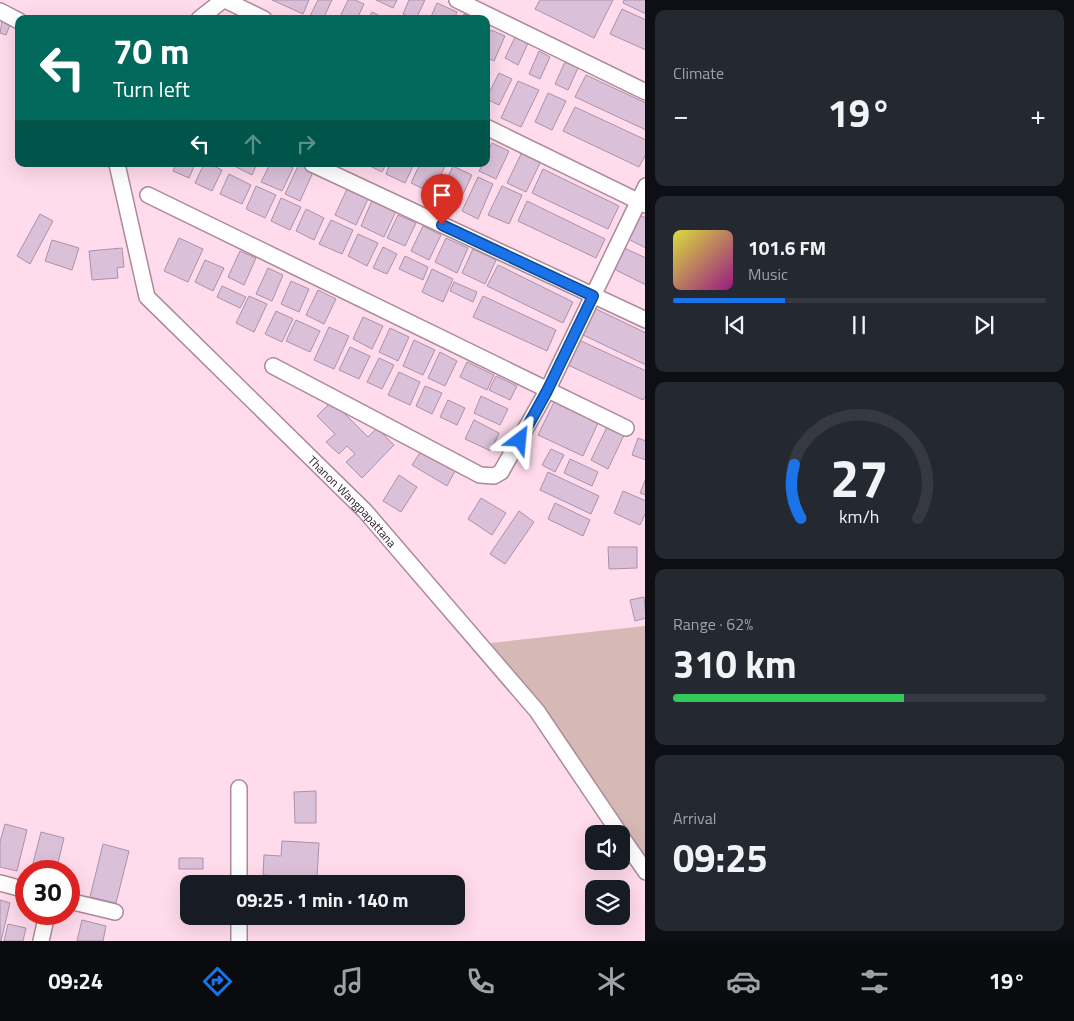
<!DOCTYPE html>
<meta charset="utf-8">
<style>
body{margin:0;font-family:"Titillium Web",sans-serif;background:#242831;color:#f1f3f6;height:100vh;display:flex;flex-direction:column;font-size:19px;white-space:nowrap}
*{box-sizing:border-box;margin:0}
p{font-size:16px;color:#9ea1a6}
.icon{flex:none;width:28px;height:28px;fill:none;stroke:currentColor;stroke-width:2;stroke-linecap:round;stroke-linejoin:round}
.map{position:relative;flex:1;overflow:hidden}
.side{display:flex;flex-direction:column;gap:10px;padding:10px;background:#0d0f14;width:429px}
.side>*{flex:none}
.banner{position:absolute;left:15px;top:15px;width:475px;height:152px;border-radius:10px;box-shadow:0 5px 20px #0002;background:#00695c;color:#fff;overflow:hidden}
.tools{position:absolute;left:585px;top:825px;display:grid;gap:10px}
.tools a{display:grid;place-items:center;width:45px;height:45px;border-radius:10px;background:#171b24;box-shadow:0 5px 20px #0002;font-size:25px}
.speed{position:absolute;left:15px;top:860px;display:flex;gap:10px;font-size:25px;font-weight:700;text-align:center}
.speed>*{display:grid;place-content:center;width:65px;height:65px;border-radius:50%;background:#171b24;box-shadow:0 5px 20px #0002;line-height:1}
.speed .limit{border:8px solid #d22;background:#fff;color:#111}
.pin{position:absolute;display:grid;place-items:center;width:42px;height:42px;color:#fff;margin:-51px -21px;border-radius:50% 50% 50% 0;rotate:-45deg;box-shadow:0 0 5px #0007}
.pin .icon{rotate:45deg}
.me{position:absolute;width:55px;margin:-28px;rotate:29deg;stroke-linejoin:round;filter:drop-shadow(0 0 4px #0008)}
.turn{display:flex;align-items:center;gap:18px;height:105px;padding:0 15px;font-size:22px}
.turn .icon{width:65px;height:65px;stroke-width:2.5}
.turn b{display:block;font-size:35px;line-height:42px}
.lanes{display:flex;align-items:center;height:48px;padding:0 15px;background:#0003;justify-content:center;gap:25px;direction:ltr}
.lanes .off{opacity:.35}
.big{font-size:38px;font-weight:700;line-height:1.1}
.side .widget{flex:1;display:flex;flex-direction:column;justify-content:center;gap:8px;min-width:0;padding:0 18px;border-radius:10px;background:#242831}
.side .dial{align-items:center;gap:0}
.dial svg{height:130px;overflow:visible;fill:none;stroke:#363941;stroke-width:7;stroke-linecap:round;text-anchor:middle}
.dial text{fill:#f1f3f6;stroke:none}
.song{display:flex;align-items:center;gap:15px}
.cover{width:60px;height:60px;border-radius:8px;background:linear-gradient(135deg,hsl(60 70% 55%),hsl(310 70% 35%))}
.played{height:5px;border-radius:2px;background:linear-gradient(90deg,#1a73e8 30%,#363941 30%)}
.keys{display:flex;justify-content:space-around;direction:ltr}
.heat{display:flex;justify-content:space-between;align-items:center;font-size:28px;direction:ltr}
.charge{height:8px;border-radius:4px;background:linear-gradient(90deg,#34c759 62%,#363941 0)}
.trip{position:absolute;left:180px;top:875px;width:285px;height:50px;border-radius:10px;background:#171b24;box-shadow:0 5px 20px #0002;font-weight:700;line-height:50px;text-align:center}
.tab-bar{display:flex;height:80px;justify-content:space-around;align-items:center;background:#090b0e;color:#9ea1a6}
.tab-bar .icon{width:35px;height:35px}
.tab-bar .selected{color:#1a73e8}
.tab-bar b{font-size:22px;color:#f1f3f6}
main{display:flex;flex:1;min-height:0}
.map>svg:first-child{display:block}
.green{fill:#d6b8b4}
.building{fill:#dbc0d9;stroke:#ab91a9}
.lines{fill:none;stroke-linecap:round;stroke-linejoin:round}
.street-casing{stroke:#ab8a9a;stroke-width:18}
.street{stroke:#fff;stroke-width:15}
.route-casing{stroke:#114b97;stroke-width:12}
.route{stroke:#1a73e8;stroke-width:9}
.labels{text-anchor:middle;dominant-baseline:central;stroke-width:4.5;stroke-linejoin:round;paint-order:stroke}
.street-label{font-size:12px;fill:#291c22;stroke:#ffdbec}
</style>
<main>
<div class="map">
<svg width="646" height="941" viewBox="0 0 646 941">
<rect width="100%" height="100%" fill="#ffdbec"/>
<path class="green" d="M645,626V868L491,643Z"/>
<path class="building" d="M272,0H309L303,14Z
M318,0H332L323,19H316L310,16Z
M348,0H355L364,4L357,19H339Z
M376,0H397L393,8Z
M409,0H425L416,19L403,14Z
M540,0H613L594,38L535,9Z
M624,0H646V14L623,3Z
M437,3L457,12L454,19H430Z
M622,9L646,20V50L610,34Z
M372,12L386,19H368Z
M464,14L475,19H462Z
M2,21L10,25L6,35L0,33Z
M491,30L505,36L494,61L486,57V40Z
M516,35L529,41L518,65L505,58Z
M539,51L550,57L540,79L529,74Z
M565,62L578,68L568,90L555,84Z
M499,73L512,79L499,105L486,99Z
M586,75L646,103V130L575,97Z
M518,81L539,90L521,127L501,118Z
M548,93L566,101L552,130L535,122Z
M575,107L646,140V154L639,167L563,131Z
M492,143L509,151L496,179L479,171L483,164H486V156Z
M522,152L541,161L526,192L507,183Z
M176,164H195L189,178L173,171Z
M204,164H209L222,170L212,191L195,183Z
M237,164H257L252,175L236,167Z
M270,164H285L293,168L282,191L261,182Z
M299,164L314,170L300,201L285,194Z
M369,164H386L382,172L368,165Z
M390,164H414L405,183L386,174Z
M420,164H446L432,193L411,183Z
M453,166L472,175L458,205L439,197Z
M543,169L619,206L608,229L532,193Z
M229,174L251,185L242,204L220,194Z
M478,177L493,184L478,219L462,211Z
M256,186L276,195L265,218L246,209Z
M502,186L522,195L509,224L488,215Z
M347,189L368,199L356,225L335,215Z
M281,198L301,207L290,230L271,221Z
M373,198L397,209L384,237L361,226Z
M527,201L605,239L596,258L518,221Z
M306,209L324,218L314,240L296,231Z
M40,214L53,221L30,264L17,256Z
M637,214L646,218V248L626,238Z
M398,215L416,223L405,246L387,238Z
M331,220L353,230L342,254L319,244Z
M423,226L441,235L429,260L411,251Z
M358,234L378,243L367,266L348,256Z
M179,238L203,249L188,282L164,271Z
M446,238L468,248L457,273L435,262Z
M52,240L79,248L72,270L45,261Z
M383,247L397,254L387,274L373,268Z
M122,248L124,267L117,268L118,278L92,280L89,251Z
M624,248L646,258V285L614,269Z
M473,249L496,260L485,284L462,273Z
M240,251L256,258L244,285L228,277Z
M405,256L428,267L423,280L399,269Z
M205,260L224,268L213,291L195,282Z
M498,265L573,302L563,323L487,286Z
M268,268L283,275L272,301L256,294Z
M432,269L453,279L443,302L422,292Z
M291,281L309,289L299,312L281,304Z
M454,282L477,292L473,302L450,291Z
M222,286L246,297L240,308L217,297Z
M318,290L336,299L324,324L306,315Z
M249,296L267,304L254,332L236,323Z
M483,296L556,330L547,351L473,317Z
M594,308L646,333V365L581,334Z
M276,311L293,319L282,342L265,334Z
M363,317L383,326L372,349L353,339Z
M296,320L320,331L310,352L286,341Z
M329,327L349,336L334,369L314,360Z
M390,328L409,337L398,361L379,352Z
M414,340L435,350L423,375L403,366Z
M579,340L646,371V396L643,400L568,365Z
M350,347L370,356L359,379L339,370Z
M440,352L457,361L445,386L428,378Z
M379,358L394,365L382,389L367,382Z
M467,362L494,375L487,390L460,377Z
M399,372L420,382L410,405L388,395Z
M496,376L517,386L510,400L489,390Z
M425,386L442,393L432,414L416,406Z
M481,396L508,409L500,425L474,413Z
M448,400L465,408L457,425L440,417Z
M332,401L368,437L377,428L394,445L362,478L346,462L355,454L347,446L339,454L326,442L335,434L317,416Z
M554,402L598,423L583,456L538,435Z
M474,420L499,433L491,451L465,439Z
M607,427L624,435L608,469L591,460Z
M638,438L646,441V460L632,455Z
M551,449L564,455L555,472L542,465Z
M421,451L455,471L447,486L412,465Z
M570,459L598,472L592,486L564,473Z
M548,472L599,496L591,514L540,490Z
M399,475L417,487L401,512L383,501Z
M646,478V495L640,493Z
M623,491L646,501V512L640,525L614,513Z
M481,498L506,513L492,535L468,519Z
M555,503L590,520L583,536L548,519Z
M519,511L534,522L505,564L490,554Z
M608,547H637V568L609,569Z
M644,597L646,618L635,621L630,600Z
M316,791V823H295L294,792Z
M5,824L27,830L17,871L0,867V842Z
M41,832L64,838L56,871H31Z
M282,841L319,843L317,878L263,875L264,855L281,856Z
M103,844L129,851L116,903L90,897Z
M179,858H203V869H179Z
M0,900L10,903L1,941H0Z
M82,920L106,926L103,941H77Z
M8,924L26,928L23,941H4Z"/>
<g class="lines">
<g class="street-casing">
<g id="street">
<path d="M225,0L264,19"/>
<path d="M457,0L646,92"/>
<path d="M0,11L19,21"/>
<path d="M199,19L223,0"/>
<path d="M486,127L646,205"/>
<path id="s1" d="M117,164L147,297L365,511L537,711L620,834"/>
<path d="M312,164L646,320"/>
<path d="M148,195L626,428"/>
<path d="M273,366L480,475L494,476L501,472L547,391L646,186"/>
<path d="M621,836L646,872"/>
<path d="M0,883L26,890"/>
<path d="M239,884V788"/>
<path d="M69,901L115,912"/>
<path d="M41,941L47,914"/>
<path d="M239,941V916"/>
</g>
</g>
<use href="#street" class="street"/>
</g>
<g class="lines">
<g class="route-casing">
<path id="route" d="M442,225L593,296L547,391L520,440"/>
</g>
<use href="#route" class="route"/>
</g>
<g class="labels">
<g class="street-label">
<text stroke="none"><textPath href="#s1" startOffset="426">Thanon Wangpapattana</textPath></text>
</g>
</g>
</svg>
<div class="tools">
<a><svg class="icon" aria-label="sound" viewBox="0 0 24 24"><path d="M4 9h4l5-4v14l-5-4H4zM17 9q2 3 0 6"/></svg></a>
<a><svg class="icon" aria-label="layers" viewBox="0 0 24 24"><path d="M12 4l9 5-9 5-9-5zM3 14l9 5 9-5"/></svg></a>
</div>
<div class="speed"><div class="limit">30</div></div>
<div class="pin" style="left:442px;top:225px;background:#d93025"><svg class="icon" aria-label="arrive" viewBox="0 0 24 24"><path d="M6 21V4h12l-3 4 3 4H6"/></svg></div>
<svg class="me" style="left:520px;top:440px" viewBox="-20 -20 40 40"><path d="M0-17L14 15 0 8-14 15z" fill="#1a73e8" stroke="#fff" stroke-width="4"/></svg>
<div class="trip">09:25 · 1 min · 140 m</div>
<div class="banner">
<div class="turn"><svg class="icon" aria-label="left" viewBox="0 0 24 24"><path d="M17 20v-9H6M10 6l-5 5 5 5"/></svg><div><b>70 m</b>Turn left</div></div>
<div class="lanes"><svg class="icon" aria-label="left" viewBox="0 0 24 24"><path d="M17 20v-9H6M10 6l-5 5 5 5"/></svg><svg class="icon off" aria-label="ahead" viewBox="0 0 24 24"><path d="M12 20V5M6 11l6-6 6 6"/></svg><svg class="icon off" aria-label="right" viewBox="0 0 24 24"><path d="M7 20v-9h11M14 6l5 5-5 5"/></svg></div>
</div>
</div>
<section class="side">
<div class="widget"><p>Climate</p>
<div class="heat"><a>−</a><b class="big">19°</b><a>+</a></div>
</div>
<div class="widget">
<div class="song"><i class="cover"></i><div><b>101.6 FM</b><p>Music</p></div></div>
<div class="played"></div>
<div class="keys"><svg class="icon" aria-label="previous" viewBox="0 0 24 24"><path d="M18 5L8 12l10 7zM5 5v14"/></svg><svg class="icon" aria-label="pause" viewBox="0 0 24 24"><path d="M8 5v14M16 5v14"/></svg><svg class="icon" aria-label="next" viewBox="0 0 24 24"><path d="M6 5l10 7-10 7zM19 5v14"/></svg></div>
</div>
<div class="widget dial"><svg viewBox="0 0 100 80">
<path d="M14 69A42 42 0 1 1 86 69"/>
<path d="M14 69A42 42 0 0 1 10 36" stroke="#1a73e8"/>
<text x="50" y="56" font-size="32" font-weight="700">27</text>
<text x="50" y="72" font-size="11">km/h</text>
</svg></div>
<div class="widget"><p>Range · 62%</p><b class="big">310 km</b><div class="charge"></div></div>
<div class="widget"><p>Arrival</p><b class="big">09:25</b></div>
</section>
</main>
<nav class="tab-bar">
<b>09:24</b>
<svg class="icon selected" aria-label="directions" viewBox="0 0 24 24"><path d="M12 3l9 9-9 9-9-9zM9 14v-3h6M13 9l2 2-2 2"/></svg>
<svg class="icon" aria-label="music" viewBox="0 0 24 24"><path d="M9 18V5l10-2v13"/><circle cx="6" cy="18" r="3"/><circle cx="16" cy="16" r="3"/></svg>
<svg class="icon" aria-label="phone" viewBox="0 0 24 24"><path d="M5 4h4l2 5-3 2q2 4 5 5l2-3 5 2v4C11 20 4 13 5 4z"/></svg>
<svg class="icon" aria-label="climate" viewBox="0 0 24 24"><path d="M12 3v18M4 7l16 10M4 17L20 7"/></svg>
<svg class="icon" aria-label="car" viewBox="0 0 24 24"><path d="M5 17H2v-5l4-1 3-4h7l3 4 3 1v5h-3M9 17h6M6 11h13"/><circle cx="7" cy="17" r="2"/><circle cx="17" cy="17" r="2"/></svg>
<svg class="icon" aria-label="filters" viewBox="0 0 24 24"><path d="M4 7h16M4 17h16"/><circle cx="9" cy="7" r="2"/><circle cx="15" cy="17" r="2"/></svg>
<b>19°</b>
</nav>
